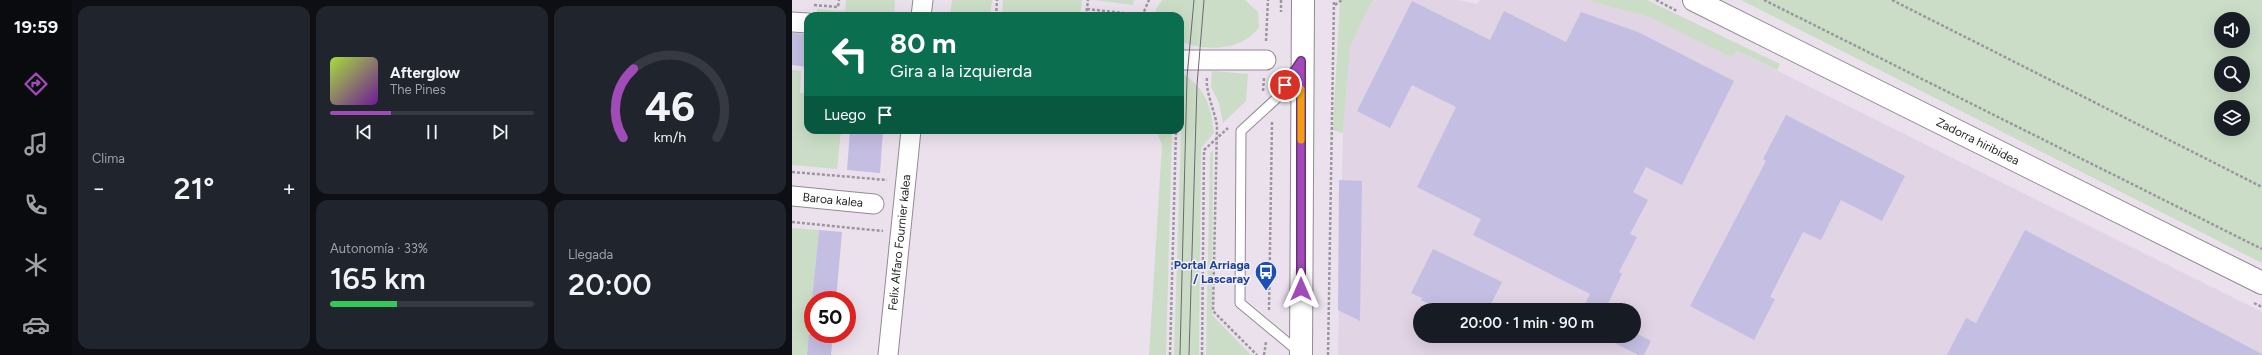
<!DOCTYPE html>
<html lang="es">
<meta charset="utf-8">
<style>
body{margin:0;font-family:Figtree,sans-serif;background:#20242c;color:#f1f3f6;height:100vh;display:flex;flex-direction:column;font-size:15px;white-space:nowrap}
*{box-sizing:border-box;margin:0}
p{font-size:13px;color:#9ea1a6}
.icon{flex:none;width:22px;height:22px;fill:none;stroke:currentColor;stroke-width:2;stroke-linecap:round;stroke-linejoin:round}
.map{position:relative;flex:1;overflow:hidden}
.details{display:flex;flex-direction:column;gap:6px;padding:6px;background:#0d0f14;width:720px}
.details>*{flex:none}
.top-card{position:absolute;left:12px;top:12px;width:380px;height:122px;border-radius:12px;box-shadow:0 4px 16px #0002;background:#0b6e4f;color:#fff;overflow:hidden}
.tools{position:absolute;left:1422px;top:12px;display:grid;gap:8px}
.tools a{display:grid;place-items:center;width:36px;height:36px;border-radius:50%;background:#171b24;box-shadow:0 4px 16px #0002;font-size:20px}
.speed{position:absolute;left:12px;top:291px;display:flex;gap:8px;font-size:20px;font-weight:700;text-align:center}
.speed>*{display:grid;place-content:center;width:52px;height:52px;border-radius:50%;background:#171b24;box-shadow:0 4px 16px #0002;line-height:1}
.speed .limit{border:6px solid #d22;background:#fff;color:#111}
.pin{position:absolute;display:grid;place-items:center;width:34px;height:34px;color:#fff;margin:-17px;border:2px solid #fff;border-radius:50%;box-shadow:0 1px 4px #0007}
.me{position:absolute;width:44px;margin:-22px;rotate:0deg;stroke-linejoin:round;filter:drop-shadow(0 0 3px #0008)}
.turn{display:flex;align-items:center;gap:14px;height:84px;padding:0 20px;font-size:18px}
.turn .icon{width:52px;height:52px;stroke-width:2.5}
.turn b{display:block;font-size:28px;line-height:34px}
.then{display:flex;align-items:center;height:38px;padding:0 20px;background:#0003;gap:8px;font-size:15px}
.big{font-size:30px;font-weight:600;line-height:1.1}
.details .widget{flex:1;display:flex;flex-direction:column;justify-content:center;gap:6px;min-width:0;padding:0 14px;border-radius:12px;background:#20242c}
.details .dial{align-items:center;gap:0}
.dial svg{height:104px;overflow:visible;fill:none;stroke:#363941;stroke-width:7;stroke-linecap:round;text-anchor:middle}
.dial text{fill:#f1f3f6;stroke:none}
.song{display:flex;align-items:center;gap:12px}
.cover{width:48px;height:48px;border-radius:6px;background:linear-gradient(135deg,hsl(80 70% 55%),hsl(280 70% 35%))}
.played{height:4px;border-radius:2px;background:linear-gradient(90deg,#a14bb9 30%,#363941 30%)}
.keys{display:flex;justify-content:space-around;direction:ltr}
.heat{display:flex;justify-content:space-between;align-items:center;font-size:22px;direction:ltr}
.charge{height:6px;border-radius:3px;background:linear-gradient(90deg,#34c759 33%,#363941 0)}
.details .tiles{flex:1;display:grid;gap:6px;grid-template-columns:repeat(3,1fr)}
.widget:first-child{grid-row:span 2}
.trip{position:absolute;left:621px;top:303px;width:228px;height:40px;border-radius:20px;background:#171b24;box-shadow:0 4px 16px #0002;font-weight:600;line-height:40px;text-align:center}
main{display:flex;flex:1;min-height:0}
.dock{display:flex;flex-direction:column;width:72px;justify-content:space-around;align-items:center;background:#090b0e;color:#9ea1a6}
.dock .icon{width:28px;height:28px}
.dock .on{color:#a14bb9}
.dock b{font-size:18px;color:#f1f3f6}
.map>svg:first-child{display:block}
.built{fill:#e1d4e5;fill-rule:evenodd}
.green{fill:#cbddc7;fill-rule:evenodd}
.building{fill:#c4bee2}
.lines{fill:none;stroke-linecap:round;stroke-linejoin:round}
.lane-casing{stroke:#918993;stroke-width:11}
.street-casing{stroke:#918993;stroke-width:21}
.secondary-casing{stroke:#918993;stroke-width:24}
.path{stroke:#9c969e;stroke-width:2.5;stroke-dasharray:3 2;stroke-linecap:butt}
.lane{stroke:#fff;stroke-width:9}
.street{stroke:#fff;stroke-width:19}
.secondary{stroke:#fff;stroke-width:22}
.tram{stroke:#6d686f;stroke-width:1}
.route-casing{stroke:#693178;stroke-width:10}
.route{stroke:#a14bb9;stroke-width:7}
.slow{stroke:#f59e0b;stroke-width:7}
.labels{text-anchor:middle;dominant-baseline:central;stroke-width:3;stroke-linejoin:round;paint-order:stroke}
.street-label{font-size:12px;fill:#272428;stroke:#f7eef9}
.transit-label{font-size:12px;font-weight:bold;fill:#164399;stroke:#f7eef9;text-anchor:end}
</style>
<main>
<nav class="dock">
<b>19:59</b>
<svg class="icon on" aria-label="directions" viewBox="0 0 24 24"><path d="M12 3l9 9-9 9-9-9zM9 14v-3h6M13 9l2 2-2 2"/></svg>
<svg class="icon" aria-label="music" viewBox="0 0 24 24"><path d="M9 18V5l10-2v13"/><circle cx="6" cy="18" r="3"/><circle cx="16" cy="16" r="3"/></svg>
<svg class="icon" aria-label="phone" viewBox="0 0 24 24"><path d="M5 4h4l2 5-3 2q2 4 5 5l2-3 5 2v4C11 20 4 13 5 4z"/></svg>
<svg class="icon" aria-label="climate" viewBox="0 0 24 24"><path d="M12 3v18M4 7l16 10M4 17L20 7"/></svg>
<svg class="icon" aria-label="car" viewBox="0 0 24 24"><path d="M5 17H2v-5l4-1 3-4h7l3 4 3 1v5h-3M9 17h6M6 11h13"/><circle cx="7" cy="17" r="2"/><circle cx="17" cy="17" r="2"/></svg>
</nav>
<section class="details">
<div class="tiles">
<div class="widget"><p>Clima</p>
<div class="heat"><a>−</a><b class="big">21°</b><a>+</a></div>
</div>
<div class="widget">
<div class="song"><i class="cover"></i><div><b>Afterglow</b><p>The Pines</p></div></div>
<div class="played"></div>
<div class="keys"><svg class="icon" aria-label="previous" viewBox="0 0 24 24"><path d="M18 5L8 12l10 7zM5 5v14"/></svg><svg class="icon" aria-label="pause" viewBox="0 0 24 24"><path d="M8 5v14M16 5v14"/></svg><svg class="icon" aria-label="next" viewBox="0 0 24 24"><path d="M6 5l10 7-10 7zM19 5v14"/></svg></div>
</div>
<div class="widget dial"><svg viewBox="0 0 100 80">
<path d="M14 69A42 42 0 1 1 86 69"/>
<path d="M14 69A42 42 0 0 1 22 16" stroke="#a14bb9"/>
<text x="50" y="56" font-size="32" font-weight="700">46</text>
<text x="50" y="72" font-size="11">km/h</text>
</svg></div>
<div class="widget"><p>Autonomía · 33%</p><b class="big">165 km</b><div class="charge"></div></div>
<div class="widget"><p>Llegada</p><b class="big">20:00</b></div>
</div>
</section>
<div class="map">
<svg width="1470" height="355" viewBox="0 0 1470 355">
<rect width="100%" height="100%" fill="#eae1ec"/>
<path class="built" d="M582,0H666L685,4L688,0H794L857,17L939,57L946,51L1470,312V355H546L551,133L558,47L577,7ZM628,310H842V336H628Z"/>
<path class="green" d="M54,0H103L102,16H25V9L53,11Z
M160,0H200L198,16H158Z
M211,0H290L288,16H210Z
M302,0H342L341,5Z
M370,0H453L466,12L467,27C451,51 412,52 388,41V16H363L364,9Z
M548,0H582L577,7L558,47L551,133L541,130Z
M794,0H855L988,64L985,70L946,51L939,57L857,17Z
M949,0H1470V263ZM1429,19H1451V41H1429ZM1429,63H1451V85H1429ZM1429,107H1451V129H1429Z
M0,70L9,71L8,93H12L14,79H16V130H49L45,169L0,165Z
M420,71L456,74L454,101L431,123L427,103L419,87Z
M391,74C415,90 419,107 422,133L409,148L407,355H382Z
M364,130H380L374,355H357L370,145Z
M421,150L420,315L459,355H414L418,153Z
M0,228L27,230L15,355H0Z"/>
<path class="building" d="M620,1L698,40L712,11L774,42L789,12L846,32L942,81L890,185L854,167L841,192L856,200L838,234L845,237L827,272L830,274L813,310H790L798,294L681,235L689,219L625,187L664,107L620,85L598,128L565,111Z
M0,33L16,34V67L0,65Z
M994,115L1113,176L1090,221L1049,200L1029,240L1011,232L978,297L983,299L962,340L898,306L974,161L971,159Z
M58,130H91L88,173L55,170Z
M547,180L570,181L568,321L546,310Z
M27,230L50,232L44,300H20Z
M1233,230L1470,354V355H1155L1174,318L1184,323Z
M641,249L710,282L696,310H648L629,300L630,298L619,293Z
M842,332L859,341L852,355H846L809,336H842Z
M17,334H41L39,355H15Z"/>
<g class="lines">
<g class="lane-casing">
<path id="lane" d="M506,65L485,98L449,131L448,303L507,352"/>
</g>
<g class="street-casing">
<g id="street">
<path d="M129,16L131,0"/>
<path d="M0,22L16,23"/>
<path d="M388,60H474"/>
<path id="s1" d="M0,196L82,204"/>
<path id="s2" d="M96,355L119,130"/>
</g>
</g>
<g class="secondary-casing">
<g id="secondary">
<path id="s3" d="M902,0L1470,283"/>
<path d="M509,355L511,0"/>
</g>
</g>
<path class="path" d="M489,0V12
M864,0L885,11
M972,0L1470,249
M1100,0L1470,187
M22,5L46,7L47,0
M543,5L550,0
M295,9L349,15
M204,16L205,0
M294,16L296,0
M350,16L357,0
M474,41L476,0
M415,78C413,90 423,112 425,126L421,311L465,355
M471,91L472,78
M0,172L95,180
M0,222L91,231
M1462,303L1470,307
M477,310L480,121
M378,355L384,130
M410,355L412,150L436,128
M472,355L474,342
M536,355L542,0"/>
<use href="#lane" class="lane"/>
<use href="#street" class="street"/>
<use href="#secondary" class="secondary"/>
<path class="tram" d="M388,355L395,77L402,0
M397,355L405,85L412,0"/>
</g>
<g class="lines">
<g class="route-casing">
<path id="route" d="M493,85L509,61V289"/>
</g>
<use href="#route" class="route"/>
<path class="slow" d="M509,140V89"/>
</g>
<defs>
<g id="bus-pin" transform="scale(1.15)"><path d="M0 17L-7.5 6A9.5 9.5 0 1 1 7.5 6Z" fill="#1a4fb4" stroke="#f7eef9"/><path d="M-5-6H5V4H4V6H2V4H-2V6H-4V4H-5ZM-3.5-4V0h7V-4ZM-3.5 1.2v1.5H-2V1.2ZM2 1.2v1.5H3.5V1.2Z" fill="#fff"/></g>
</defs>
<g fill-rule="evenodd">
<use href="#bus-pin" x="474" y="272"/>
</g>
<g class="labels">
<g class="street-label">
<text stroke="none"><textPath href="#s3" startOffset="317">Zadorra hiribidea</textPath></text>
<text stroke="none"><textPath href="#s1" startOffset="41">Baroa kalea</textPath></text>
<text stroke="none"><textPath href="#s2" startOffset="113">Felix Alfaro Fournier kalea</textPath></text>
</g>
<g class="transit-label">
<text x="458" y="265">Portal Arriaga<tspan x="458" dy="14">/ Lascaray</tspan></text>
</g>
</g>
</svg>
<div class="tools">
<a><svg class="icon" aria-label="sound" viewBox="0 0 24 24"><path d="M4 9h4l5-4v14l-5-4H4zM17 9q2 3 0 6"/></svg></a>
<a><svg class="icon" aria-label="search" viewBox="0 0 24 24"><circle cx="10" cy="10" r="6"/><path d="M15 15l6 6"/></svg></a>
<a><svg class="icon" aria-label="layers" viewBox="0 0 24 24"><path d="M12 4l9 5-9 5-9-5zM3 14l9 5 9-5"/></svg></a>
</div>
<div class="speed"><div class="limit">50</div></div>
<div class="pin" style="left:493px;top:85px;background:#d93025"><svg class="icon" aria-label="arrive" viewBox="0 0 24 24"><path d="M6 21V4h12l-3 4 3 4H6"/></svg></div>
<svg class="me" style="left:509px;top:289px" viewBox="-20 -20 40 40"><path d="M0-17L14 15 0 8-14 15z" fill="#a14bb9" stroke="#fff" stroke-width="4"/></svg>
<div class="trip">20:00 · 1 min · 90 m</div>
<div class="top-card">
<div class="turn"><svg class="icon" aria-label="left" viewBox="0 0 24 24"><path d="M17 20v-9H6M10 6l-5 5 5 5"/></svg><div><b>80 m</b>Gira a la izquierda</div></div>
<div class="then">Luego<svg class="icon" aria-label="arrive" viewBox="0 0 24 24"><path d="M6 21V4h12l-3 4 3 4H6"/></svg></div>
</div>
</div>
</main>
